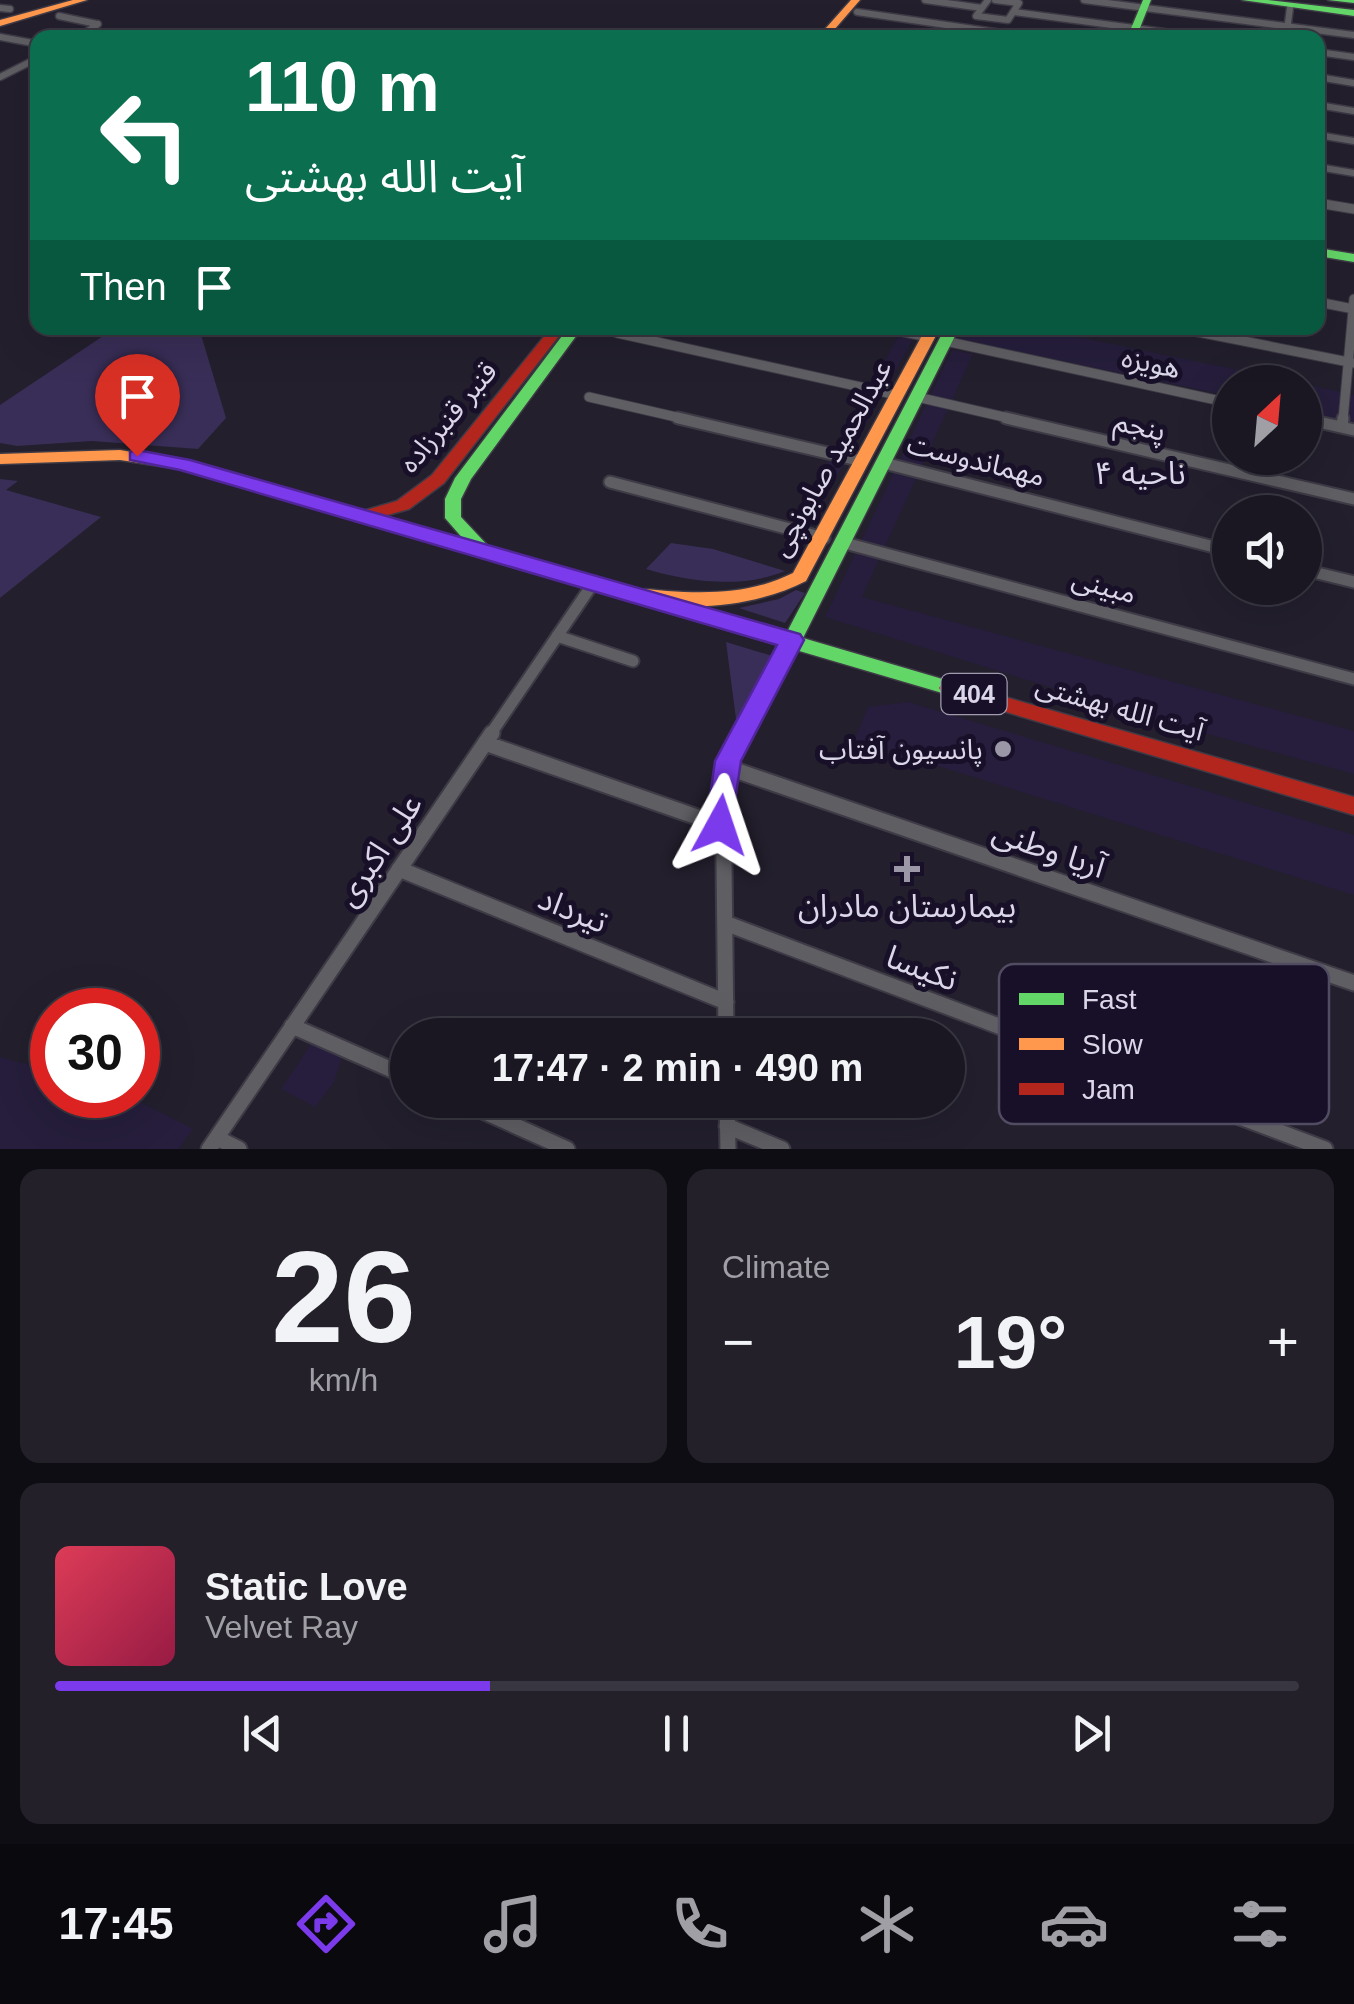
<!DOCTYPE html>
<meta charset="utf-8">
<style>
body{margin:0;font-family:Helvetica,"Noto Sans Arabic",sans-serif;background:#23202a;color:#f1f3f6;height:100vh;display:flex;flex-direction:column;font-size:38px;white-space:nowrap}
*{box-sizing:border-box;margin:0}
p{font-size:32px;color:#9f9fa5}
.icon{flex:none;width:55px;height:55px;fill:none;stroke:currentColor;stroke-width:2;stroke-linecap:round;stroke-linejoin:round}
.map{position:relative;height:1149px;overflow:hidden}
.side{display:flex;flex-direction:column;gap:20px;padding:20px;background:#0e0d13;flex:1}
.side>*{flex:none}
.banner{position:absolute;left:30px;top:30px;width:1295px;height:305px;border-radius:20px;box-shadow:0 10px 40px #0002,0 0 0 2px #383640;background:#0b6e4f;color:#fff;overflow:hidden}
.needle{width:65px;rotate:26deg}
.controls{position:absolute;left:1212px;top:365px;display:grid;gap:20px}
.controls a{display:grid;place-items:center;width:110px;height:110px;border-radius:50%;background:#1a1722;box-shadow:0 10px 40px #0002,0 0 0 2px #383640;font-size:50px}
.speed{position:absolute;left:30px;top:988px;display:flex;gap:20px;font-size:50px;font-weight:700;text-align:center}
.speed>*{display:grid;place-content:center;width:130px;height:130px;border-radius:50%;background:#1a1722;box-shadow:0 10px 40px #0002,0 0 0 2px #383640;line-height:1}
.speed .limit{border:15px solid #d22;background:#fff;color:#111}
.pin{position:absolute;display:grid;place-items:center;width:85px;height:85px;color:#fff;margin:-102px -42px;border-radius:50% 50% 50% 0;rotate:-45deg;box-shadow:0 0 10px #0007}
.pin .icon{rotate:45deg}
.me{position:absolute;width:110px;margin:-55px;rotate:5deg;stroke-linejoin:round;filter:drop-shadow(0 0 8px #0008)}
.turn{display:flex;align-items:center;gap:35px;height:210px;padding:0 50px;font-size:45px}
.turn .icon{width:130px;height:130px;stroke-width:2.5}
.turn b{display:block;font-size:70px;line-height:85px}
.then{display:flex;align-items:center;height:95px;padding:0 50px;background:#0003;gap:20px;font-size:38px}
.big{font-size:75px;font-weight:800;line-height:1.1}
.side .widget{flex:1;display:flex;flex-direction:column;justify-content:center;gap:15px;min-width:0;padding:0 35px;border-radius:20px;background:#23202a}
.side .dial{align-items:center;gap:0}
.dial b{font-size:130px;line-height:1}
.song{display:flex;align-items:center;gap:30px}
.cover{width:120px;height:120px;border-radius:15px;background:linear-gradient(135deg,hsl(350 70% 55%),hsl(340 70% 35%))}
.played{height:10px;border-radius:5px;background:linear-gradient(90deg,#7c3aed 35%,#383640 35%)}
.keys{display:flex;justify-content:space-around;direction:ltr}
.heat{display:flex;justify-content:space-between;align-items:center;font-size:55px;direction:ltr}
.side .tiles{flex:1;display:grid;gap:20px;grid-template-columns:1fr 1fr}
.widget:last-child{grid-column:span 2}
.trip{position:absolute;left:390px;top:1018px;width:575px;height:100px;border-radius:50px;background:#1a1722;box-shadow:0 10px 40px #0002,0 0 0 2px #383640;font-weight:800;line-height:100px;text-align:center}
.tab-bar{display:flex;height:160px;justify-content:space-around;align-items:center;background:#0a090e;color:#9f9fa5}
.tab-bar .icon{width:70px;height:70px}
.tab-bar .current{color:#7c3aed}
.tab-bar b{font-size:45px;color:#f1f3f6}
.map>svg:first-child{display:block}
.built{fill:#261e3c}
.green{fill:#392e57}
.lines{fill:none;stroke-linecap:round;stroke-linejoin:round}
.street-far3-casing{stroke:#3e3a46;stroke-width:9}
.street-far2-casing{stroke:#3e3a46;stroke-width:11}
.street-far1-casing{stroke:#3e3a46;stroke-width:15}
.street-casing{stroke:#3e3a46;stroke-width:19}
.fast-casing{stroke:#3e3a46;stroke-width:3}
.slow-casing{stroke:#3e3a46;stroke-width:3}
.jam-casing{stroke:#3e3a46;stroke-width:3}
.street-far3{stroke:#5f5e63;stroke-width:6}
.street-far2{stroke:#5f5e63;stroke-width:9}
.street-far1{stroke:#5f5e63;stroke-width:11}
.street{stroke:#5f5e63;stroke-width:15}
.fast{fill:#63d668;fill-rule:evenodd}
.slow{fill:#ff974d;fill-rule:evenodd}
.jam{fill:#b3261e;fill-rule:evenodd}
.route{fill:#7c3aed;stroke:#51269a;stroke-width:2.5}
.poi-dot{fill:#9b97a7;stroke:#171028;stroke-width:4}
.labels{text-anchor:middle;dominant-baseline:central;stroke-width:10;stroke-linejoin:round;paint-order:stroke}
.shield{fill:#171028;stroke:#a09baf;stroke-width:2.5}
.shield-label{font-size:25px;font-weight:bold;fill:#dbd7e9}
.street-label{font-size:28px;fill:#dbd7e9;stroke:#171028}
.poi-label{font-size:28px;fill:#dbd7e9;stroke:#171028;text-anchor:end}
.quarter-label{font-size:32px;fill:#dbd7e9;stroke:#171028}
.near-street-label{font-size:32px;fill:#dbd7e9;stroke:#171028}
.near-poi-label{font-size:32px;fill:#dbd7e9;stroke:#171028}
.key{fill:#171028;stroke:#524c62;stroke-width:2.5}
.key-label{font-size:28px;fill:#dbd7e9}
</style>
<div class="map">
<svg width="1354" height="1149" viewBox="0 0 1354 1149">
<rect width="100%" height="100%" fill="#231f2d"/>
<path class="built" d="M903,328H919L810,526L794,521Z
M962,328H1035L1296,382H1230V396L959,339Z
M952,350L973,354L862,597L1354,731V774L1146,717L825,617Z
M1305,384L1354,395V423L1305,412Z
M908,702L1354,835V895L854,740L868,707Z
M314,1039L343,1054L334,1082L315,1107L281,1089Z
M0,1057L52,1071V1095H127L193,1129L179,1149H0Z"/>
<path class="green" d="M115,328H199L226,418L198,449L92,441L17,446L0,443V405Z
M0,479L18,481L6,490L101,517L0,598Z
M671,543L713,549L785,571C741,589 690,582 646,569Z
M796,590L805,593L785,623L739,608L779,599Z
M726,642L776,657L741,720L736,719Z"/>
<g class="lines">
<g class="street-far3-casing">
<path id="street-far3" d="M925,0L982,8
M988,0L976,16L1008,20L1019,3L995,0
M1084,0L1354,35
M0,8L10,9
M857,12L1036,38
M1014,12L1209,38
M59,16L97,24
M837,34L860,38
M0,37L38,44
M78,38L98,24
M1286,38L1290,8
M1318,52L1354,57
M0,77L38,58
M1318,77L1354,83
M1318,105L1354,111
M1318,135L1354,141
M1318,167L1354,173"/>
</g>
<g class="street-far2-casing">
<path id="street-far2" d="M1318,203L1354,209
M1318,302L1354,309
M885,328L928,337
M1178,328L1354,363
M617,333L897,395
M945,341L1230,403
M589,397L689,420
M917,397L1017,420
M1305,419L1311,420
M1343,420L1354,299"/>
</g>
<g class="street-far1-casing">
<path id="street-far1" d="M678,418L862,461
M1006,418L1354,499
M1305,419L1354,430
M1342,427L1343,418
M884,463L1230,551
M610,482L824,538
M841,542L1354,679
M1305,570L1354,582
M557,636L633,661
M490,735L594,582
M741,735L792,641"/>
</g>
<g class="street-casing">
<path id="street" d="M485,743L720,825
M726,767L1354,983
M399,869L726,1002
M725,923L1325,1149
M292,1026L408,1077
M726,1035L723,779L742,733
M458,1100L567,1149
M727,1100L728,1149
M727,1126L782,1149
M217,1138L239,1149
M209,1149L492,733"/>
</g>
<g class="fast-casing">
<path id="fast" d="M1143,0H1151L1136,38H1127Z
M1242,0H1268L1354,10V16Z
M1328,0H1354V3Z
M1318,248L1354,254V262L1318,256Z
M568,328H582L471,479L461,499V517L491,549L786,634L945,328H959L803,638L956,683L959,688L956,693L949,695L381,528L379,524L387,519L465,541L445,518V499L455,478Z"/>
</g>
<g class="slow-casing">
<path id="slow" d="M73,0H87L0,26V20Z
M851,0H860L827,38H817Z
M926,328H940L806,581C755,607 688,613 632,599L629,595C639,586 653,590 667,591C712,594 753,593 793,573Z
M120,450L188,461L393,520L395,524L387,529L180,469L120,460L0,464V454Z"/>
</g>
<g class="jam-casing">
<path id="jam" d="M551,328H565L444,483L409,509L362,522L356,521L354,517L356,513L397,501L432,475Z
M949,681L1354,797V815L942,693L939,688L942,683Z"/>
</g>
<use href="#street-far3" class="street-far3"/>
<use href="#street-far2" class="street-far2"/>
<use href="#street-far1" class="street-far1"/>
<use href="#street" class="street"/>
<use href="#fast" class="fast"/>
<use href="#slow" class="slow"/>
<use href="#jam" class="jam"/>
</g>
<path class="route" d="M137,450L190,460L800,634L804,640L741,761L730,833H710L706,825L715,761L777,645L180,470L130,460V452Z"/>
<g class="poi-dot">
<circle cx="1003" cy="749" r="10"/>
<path d="M902 854h10v10h10v10h-10v10h-10v-10h-10v-10h10z"/>
</g>
<g class="labels">
<rect class="shield" x="941.5" y="674" width="65" height="40" rx="8"/>
<g class="shield-label">
<text x="974" y="694">404</text>
</g>
<g class="street-label">
<text transform="translate(1151 363) rotate(12)">هویزه</text>
<text transform="translate(448 417) rotate(-50)">قنبر قنبرزاده</text>
<text transform="translate(1140 426) rotate(13)">پنجم</text>
<text transform="translate(831 458) rotate(-61)">عبدالحمید صابونچی</text>
<text transform="translate(976 460) rotate(14)">مهماندوست</text>
<text transform="translate(1104 586) rotate(15)">مبینی</text>
<text transform="translate(1120 708) rotate(16)">آیت الله بهشتی</text>
</g>
<g class="poi-label">
<text x="983" y="749">پانسیون آفتاب</text>
</g>
<g class="quarter-label">
<text x="1140" y="473">ناحیه ۴</text>
</g>
<g class="near-street-label">
<text transform="translate(1049 849) rotate(19)">آریا وطنی</text>
<text transform="translate(379 850) rotate(-56)">علی‌ اکبری</text>
<text transform="translate(573 910) rotate(22)">تیرداد</text>
<text transform="translate(922 968) rotate(21)">نکیسا</text>
</g>
<g class="near-poi-label">
<text x="907" y="906">بیمارستان مادران</text>
</g>
</g>
<rect x="999" y="964" width="330" height="160" rx="15" class="key"/>
<rect x="1019" y="993" width="45" height="12" fill="#63d668"/>
<rect x="1019" y="1038" width="45" height="12" fill="#ff974d"/>
<rect x="1019" y="1083" width="45" height="12" fill="#b3261e"/>
<g class="key-label">
<text x="1082" y="1009">Fast</text>
<text x="1082" y="1054">Slow</text>
<text x="1082" y="1099">Jam</text>
</g>
</svg>
<div class="controls">
<a><svg class="needle" viewBox="-14 -14 28 28"><path d="M0-13l5 13h-10z" fill="#e53935"/><path d="M0 13l5-13h-10z" fill="#9f9fa5"/></svg></a>
<a><svg class="icon" aria-label="sound" viewBox="0 0 24 24"><path d="M4 9h4l5-4v14l-5-4H4zM17 9q2 3 0 6"/></svg></a>
</div>
<div class="speed"><div class="limit">30</div></div>
<div class="pin" style="left:137px;top:456px;background:#d93025"><svg class="icon" aria-label="arrive" viewBox="0 0 24 24"><path d="M6 21V4h12l-3 4 3 4H6"/></svg></div>
<svg class="me" style="left:720px;top:825px" viewBox="-20 -20 40 40"><path d="M0-17L14 15 0 8-14 15z" fill="#7c3aed" stroke="#fff" stroke-width="4"/></svg>
<div class="trip">17:47 · 2 min · 490 m</div>
<div class="banner">
<div class="turn"><svg class="icon" aria-label="left" viewBox="0 0 24 24"><path d="M17 20v-9H6M10 6l-5 5 5 5"/></svg><div><b>110 m</b>آیت الله بهشتی</div></div>
<div class="then">Then<svg class="icon" aria-label="arrive" viewBox="0 0 24 24"><path d="M6 21V4h12l-3 4 3 4H6"/></svg></div>
</div>
</div>
<section class="side">
<div class="tiles">
<div class="widget dial"><b>26</b><p>km/h</p></div>
<div class="widget"><p>Climate</p>
<div class="heat"><a>−</a><b class="big">19°</b><a>+</a></div>
</div>
<div class="widget">
<div class="song"><i class="cover"></i><div><b>Static Love</b><p>Velvet Ray</p></div></div>
<div class="played"></div>
<div class="keys"><svg class="icon" aria-label="previous" viewBox="0 0 24 24"><path d="M18 5L8 12l10 7zM5 5v14"/></svg><svg class="icon" aria-label="pause" viewBox="0 0 24 24"><path d="M8 5v14M16 5v14"/></svg><svg class="icon" aria-label="next" viewBox="0 0 24 24"><path d="M6 5l10 7-10 7zM19 5v14"/></svg></div>
</div>
</div>
</section>
<nav class="tab-bar">
<b>17:45</b>
<svg class="icon current" aria-label="directions" viewBox="0 0 24 24"><path d="M12 3l9 9-9 9-9-9zM9 14v-3h6M13 9l2 2-2 2"/></svg>
<svg class="icon" aria-label="music" viewBox="0 0 24 24"><path d="M9 18V5l10-2v13"/><circle cx="6" cy="18" r="3"/><circle cx="16" cy="16" r="3"/></svg>
<svg class="icon" aria-label="phone" viewBox="0 0 24 24"><path d="M5 4h4l2 5-3 2q2 4 5 5l2-3 5 2v4C11 20 4 13 5 4z"/></svg>
<svg class="icon" aria-label="climate" viewBox="0 0 24 24"><path d="M12 3v18M4 7l16 10M4 17L20 7"/></svg>
<svg class="icon" aria-label="car" viewBox="0 0 24 24"><path d="M5 17H2v-5l4-1 3-4h7l3 4 3 1v5h-3M9 17h6M6 11h13"/><circle cx="7" cy="17" r="2"/><circle cx="17" cy="17" r="2"/></svg>
<svg class="icon" aria-label="filters" viewBox="0 0 24 24"><path d="M4 7h16M4 17h16"/><circle cx="9" cy="7" r="2"/><circle cx="15" cy="17" r="2"/></svg>
</nav>
